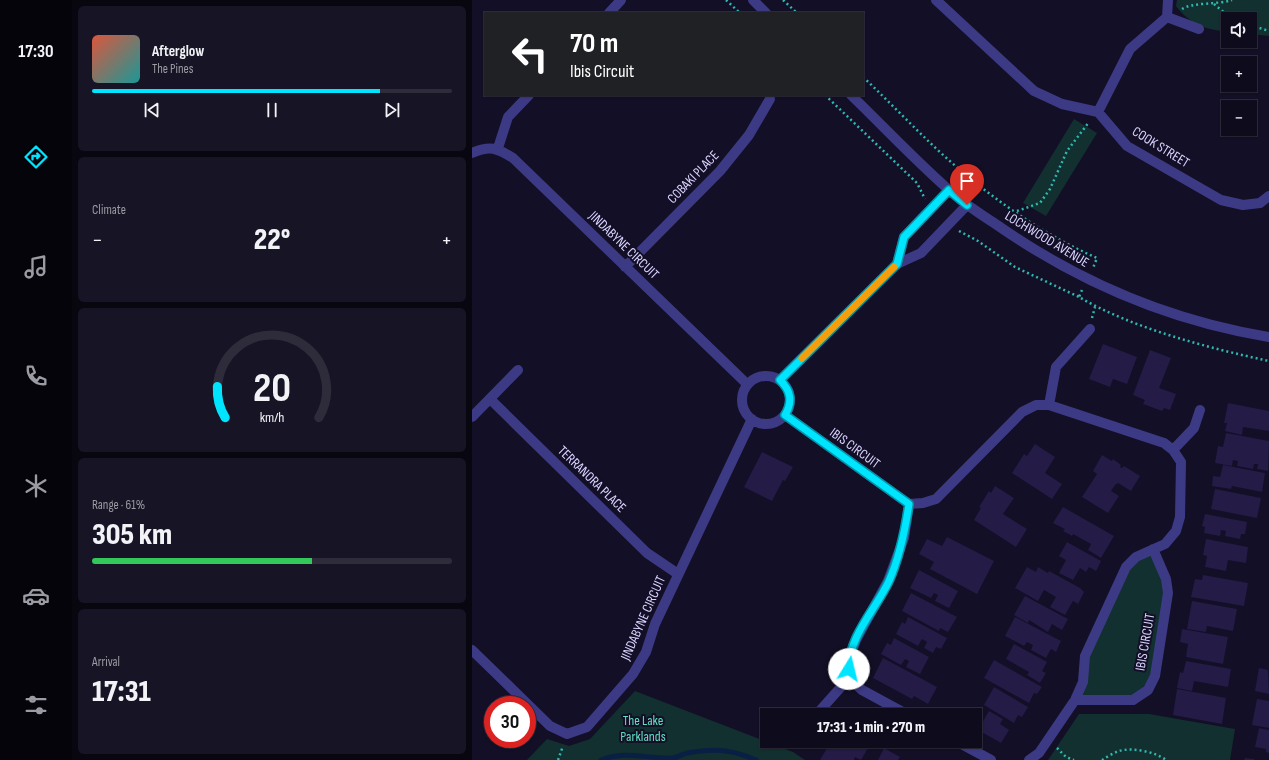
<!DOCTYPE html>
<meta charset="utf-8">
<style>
body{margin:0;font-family:"Sofia Sans Condensed",sans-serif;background:#171425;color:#f1f3f6;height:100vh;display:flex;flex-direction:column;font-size:15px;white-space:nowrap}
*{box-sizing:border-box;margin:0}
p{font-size:13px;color:#9b9ba3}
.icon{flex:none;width:22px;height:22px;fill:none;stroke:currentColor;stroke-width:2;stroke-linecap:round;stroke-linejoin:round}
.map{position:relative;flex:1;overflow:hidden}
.side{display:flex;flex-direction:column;gap:6px;padding:6px;background:#08060f;width:400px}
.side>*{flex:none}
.banner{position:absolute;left:12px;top:12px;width:380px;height:84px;border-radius:0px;box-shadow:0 1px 3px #0004,0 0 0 1px #2e2b3b;background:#202124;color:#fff;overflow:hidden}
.fabs{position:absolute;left:749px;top:12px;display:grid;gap:8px}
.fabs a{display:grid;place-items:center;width:36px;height:36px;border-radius:0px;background:#0e0b1c;box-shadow:0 1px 3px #0004,0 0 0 1px #2e2b3b;font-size:20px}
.speed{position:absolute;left:12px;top:696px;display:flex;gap:8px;font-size:20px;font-weight:700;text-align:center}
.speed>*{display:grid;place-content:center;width:52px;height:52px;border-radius:50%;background:#0e0b1c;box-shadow:0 1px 3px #0004,0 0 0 1px #2e2b3b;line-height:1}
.speed .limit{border:6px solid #d22;background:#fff;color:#111}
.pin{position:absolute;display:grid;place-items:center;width:34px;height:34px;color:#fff;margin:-41px -17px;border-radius:50% 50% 50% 0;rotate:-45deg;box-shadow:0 0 4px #0007}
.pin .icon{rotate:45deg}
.me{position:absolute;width:44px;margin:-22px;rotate:9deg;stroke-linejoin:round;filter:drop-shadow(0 0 3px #0008)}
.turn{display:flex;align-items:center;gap:14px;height:84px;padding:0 20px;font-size:18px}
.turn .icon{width:52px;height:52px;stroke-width:2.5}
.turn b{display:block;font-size:28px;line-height:34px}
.big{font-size:30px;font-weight:800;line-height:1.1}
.side .widget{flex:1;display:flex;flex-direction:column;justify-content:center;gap:6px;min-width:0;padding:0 14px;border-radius:6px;background:#171425}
.side .dial{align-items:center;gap:0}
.dial svg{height:104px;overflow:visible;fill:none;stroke:#2e2b3b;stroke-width:7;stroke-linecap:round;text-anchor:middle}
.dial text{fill:#f1f3f6;stroke:none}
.song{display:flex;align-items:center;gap:12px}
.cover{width:48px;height:48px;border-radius:6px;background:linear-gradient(135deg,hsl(10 70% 55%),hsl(180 70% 35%))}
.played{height:4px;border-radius:2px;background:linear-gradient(90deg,#00e5ff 80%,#2e2b3b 80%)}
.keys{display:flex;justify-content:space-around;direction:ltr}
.heat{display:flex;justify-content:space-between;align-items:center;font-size:22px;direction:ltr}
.charge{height:6px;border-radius:3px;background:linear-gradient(90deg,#34c759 61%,#2e2b3b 0)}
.trip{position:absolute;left:288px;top:708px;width:222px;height:40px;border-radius:0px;background:#0e0b1c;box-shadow:0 1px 3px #0004,0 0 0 1px #2e2b3b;font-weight:800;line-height:40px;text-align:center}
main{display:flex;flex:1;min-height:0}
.menu{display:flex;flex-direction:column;width:72px;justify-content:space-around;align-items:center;background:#06040b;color:#9b9ba3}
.menu .icon{width:28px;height:28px}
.menu .current{color:#00e5ff}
.menu b{font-size:18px;color:#f1f3f6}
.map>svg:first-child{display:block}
.green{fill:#12302f}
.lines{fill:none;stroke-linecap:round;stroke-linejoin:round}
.stream{stroke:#0a1f44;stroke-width:5}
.building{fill:#241b47}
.path{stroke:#2fb8b0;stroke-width:2.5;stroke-dasharray:2 3;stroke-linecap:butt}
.minor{stroke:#3d3a85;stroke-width:10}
.route-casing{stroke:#0095a6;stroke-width:10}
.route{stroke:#00e5ff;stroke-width:7}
.slow{stroke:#f59e0b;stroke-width:7}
.labels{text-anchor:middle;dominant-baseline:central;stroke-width:4;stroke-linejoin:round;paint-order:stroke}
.street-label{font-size:14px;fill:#d9d4ff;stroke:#130f26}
.park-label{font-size:14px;fill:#5fe0c0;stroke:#130f26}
</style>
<main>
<nav class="menu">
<b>17:30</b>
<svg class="icon current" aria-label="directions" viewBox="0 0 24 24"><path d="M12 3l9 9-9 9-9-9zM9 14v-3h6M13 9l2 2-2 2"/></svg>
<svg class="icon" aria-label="music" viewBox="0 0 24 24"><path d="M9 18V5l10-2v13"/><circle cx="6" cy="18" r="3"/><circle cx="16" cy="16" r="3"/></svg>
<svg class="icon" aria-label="phone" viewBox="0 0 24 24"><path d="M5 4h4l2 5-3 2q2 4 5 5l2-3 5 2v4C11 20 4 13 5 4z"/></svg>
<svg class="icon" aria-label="climate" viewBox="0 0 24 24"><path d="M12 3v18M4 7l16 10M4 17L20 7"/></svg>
<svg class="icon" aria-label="car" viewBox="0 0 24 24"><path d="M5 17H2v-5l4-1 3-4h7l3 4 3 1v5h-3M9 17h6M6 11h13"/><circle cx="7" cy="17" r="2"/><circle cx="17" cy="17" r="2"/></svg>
<svg class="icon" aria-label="filters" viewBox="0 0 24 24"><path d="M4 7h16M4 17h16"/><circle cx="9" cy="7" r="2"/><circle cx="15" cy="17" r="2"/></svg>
</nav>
<section class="side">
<div class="widget">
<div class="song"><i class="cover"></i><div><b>Afterglow</b><p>The Pines</p></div></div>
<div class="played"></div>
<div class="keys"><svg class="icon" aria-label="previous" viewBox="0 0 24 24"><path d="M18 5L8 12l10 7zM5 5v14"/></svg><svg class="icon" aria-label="pause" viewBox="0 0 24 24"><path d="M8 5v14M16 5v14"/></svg><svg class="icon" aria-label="next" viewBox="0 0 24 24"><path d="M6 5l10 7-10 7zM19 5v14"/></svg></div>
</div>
<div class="widget"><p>Climate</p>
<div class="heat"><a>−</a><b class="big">22°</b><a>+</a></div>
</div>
<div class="widget dial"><svg viewBox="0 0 100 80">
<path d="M14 69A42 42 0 1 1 86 69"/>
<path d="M14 69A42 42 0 0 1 8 45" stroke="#00e5ff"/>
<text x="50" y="56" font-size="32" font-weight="700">20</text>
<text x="50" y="72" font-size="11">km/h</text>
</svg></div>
<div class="widget"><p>Range · 61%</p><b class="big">305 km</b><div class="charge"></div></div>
<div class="widget"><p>Arrival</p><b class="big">17:31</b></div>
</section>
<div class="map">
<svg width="797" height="760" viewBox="0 0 797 760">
<rect width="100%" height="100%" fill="#130f26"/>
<path class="green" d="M705,0H797V36L778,34V19H756V32C732,29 719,25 704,6Z
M602,119L625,133L574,216L551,203Z
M681,549L694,579L683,676L661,700H603L613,656L654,567Z
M163,691L321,752L333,760H55L75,739L97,746L118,739Z
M607,714H677L763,729L758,760H576Z"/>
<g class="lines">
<path class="stream" d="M129,760C153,750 175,759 200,758C205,758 210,754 215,753C241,748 259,749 284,760"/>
</g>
<path class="building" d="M631,344L665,357L655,384L641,379L638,387L617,379Z
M678,350L699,358L687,388L704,394L698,410L692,408L690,411L671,404L673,400L661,395Z
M756,403L797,411V431L771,427L770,435L753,431L755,423H752Z
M754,433L797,441L796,471L785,469L786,464H782L781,469L765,466L766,461L761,460L760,466L743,463L746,446L751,447Z
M563,444L583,457L573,473L590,484L580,499L540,473L552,454L555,456Z
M290,452L321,467L313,481L311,480L300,501L272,487Z
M630,455L640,461L641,459L649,465L648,467L650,468L652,466L668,476L659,491L646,483L643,485L639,491L647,496L636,513L610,497L625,474L621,471Z
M751,465L793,473L790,492L760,486L759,489L740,486L741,476L748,477Z
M523,486L542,498L531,514L555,529L544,547L502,520L509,508L507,507L517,491L519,493Z
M743,489L789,498L785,518L739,509Z
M591,507L642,536L629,558L616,550L619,544L601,534L600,536L591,531L593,529L581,523Z
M733,514L775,522L773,534H769L768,539L753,536L754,531L749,530L748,536L732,533L733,527L730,526Z
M475,537L522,561L505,594L458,569L462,562L447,554L455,539L470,546Z
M734,539L776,547L774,563L756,560L754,571L733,567L735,556L731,555Z
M595,542L629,561L624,571L617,567L614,572L608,568L601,580L587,573L594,560L587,556Z
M555,567L564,572L566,567L576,573L577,571L608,588L612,592L606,604L601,601L593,615L578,607L584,597L572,590L566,601L543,588Z
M447,570L486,591L477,608L463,601L466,595L462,593L459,598L438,588Z
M731,575L776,583L772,606L719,597L723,579L730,580Z
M439,593L485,617L476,632L468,628L467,631L430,611Z
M553,596L596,619L590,630L580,624L576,632L557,620L556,623L542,615Z
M720,601L765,609L761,631L735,626L734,632L715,629Z
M436,617L475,638L469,649L464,647L461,653L452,648L455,642L450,639L446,646L424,634L430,622L433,624Z
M543,617L589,641L584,652L579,649L574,658L559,650L561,645L555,642L552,646L533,636Z
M710,629L756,637L751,664L714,657L716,644L708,642Z
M422,638L457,657L448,674L434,667L437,661L433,659L429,665L409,654L415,643L419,645Z
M542,644L575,662L570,671L574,673L568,683L555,675L557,672L534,659Z
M411,658L465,687L456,704L442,696L440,699L401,678Z
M522,660L570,687L565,694L562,693L557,703L512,678Z
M714,661L759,669L756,687L722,681L720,691L705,688L708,672L711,673Z
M787,668L796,670L797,694L783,691Z
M522,687L556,707L550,717L546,715L542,723L512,705Z
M705,689L754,698L750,724L701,715Z
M785,699L797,701V728L780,725Z
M517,711L531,719L528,724L537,730L529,743L506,730Z
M787,728L797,730V753L794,752V749L783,747Z
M355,741H400L389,760L383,757L382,760H348L358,743Z
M412,748L428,757L426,760H406Z
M773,758L782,759V760H772Z"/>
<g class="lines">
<path class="path" d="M254,0L268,13
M311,0L325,13
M742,4L760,19
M710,9C721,2 744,5 760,0
M778,25L797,31
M391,77C423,107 454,141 487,169C528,204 576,237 625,258L621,268
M353,95L445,183L453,199
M545,211L568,203L578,189L595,151L617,122
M487,231L506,241L543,267L607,297
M610,290L607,297C660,328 736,348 797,361
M620,318L623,307
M585,748L594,757L602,760
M86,760L91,746
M630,760C635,757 641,753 647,751C660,747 684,752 694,760"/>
<path class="minor" d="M281,0L294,13
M464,0L562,91L590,104L626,112L655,146L749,200L771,205L788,203L797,196
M696,0L695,17L727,29
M137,13L149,0
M379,95C411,126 443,160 477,190C492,204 510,215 528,227C609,283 700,321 797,337
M626,112L658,49L695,17
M26,148L36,117L57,95
M0,153C18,145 25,148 41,158L275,384
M425,264L432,237L477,190
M153,267L248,171L277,135L298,99
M270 400a24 24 0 1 1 48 0a24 24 0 1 1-48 0Z
M308,380L425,264L449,253L495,205
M18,399L175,553L206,574
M577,405L584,367L618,329
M313,415L437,504
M0,417L46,370
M701,450L722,428L728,410
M0,650L78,726L95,734L115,727L161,674L174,652L183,624L280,419
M603,700H661L676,690L683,676L696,593L694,579L681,549
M344,715L377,678
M436,715L390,690L377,678V660L384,640L416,581L432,538L437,504L451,503L464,499L550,412L564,405H577L692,443L701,450L709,462L708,517L704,531L693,544L664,557L654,567L613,656L611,682L603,700L567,753L557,760
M484,741L519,760"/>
</g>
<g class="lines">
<g class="route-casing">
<path id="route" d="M377,669C376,637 404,609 417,581C428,556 433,531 437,504L313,415C321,401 319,391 308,380L425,264L432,237L477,190L495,205"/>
</g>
<use href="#route" class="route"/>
<path class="slow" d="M330,358L422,267"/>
</g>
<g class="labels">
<g class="street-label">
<text transform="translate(689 147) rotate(32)">COOK STREET</text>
<text transform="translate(221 177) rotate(-46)">COBAKI PLACE</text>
<text transform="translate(575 239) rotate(31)">LOCHWOOD AVENUE</text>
<text transform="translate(152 245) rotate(44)">JINDABYNE CIRCUIT</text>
<text transform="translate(383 448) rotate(36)">IBIS CIRCUIT</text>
<text transform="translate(120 479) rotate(44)">TERRANORA PLACE</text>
<text transform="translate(171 618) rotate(-66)">JINDABYNE CIRCUIT</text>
<text transform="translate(673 642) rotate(-80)">IBIS CIRCUIT</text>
</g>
<g class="park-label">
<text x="171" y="720">The Lake<tspan x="171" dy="16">Parklands</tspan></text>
</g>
</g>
</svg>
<div class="fabs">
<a><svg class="icon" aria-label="sound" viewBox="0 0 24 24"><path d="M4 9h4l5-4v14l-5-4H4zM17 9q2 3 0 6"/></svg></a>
<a>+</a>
<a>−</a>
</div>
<div class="speed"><div class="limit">30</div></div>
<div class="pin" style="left:495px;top:205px;background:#d93025"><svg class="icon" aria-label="arrive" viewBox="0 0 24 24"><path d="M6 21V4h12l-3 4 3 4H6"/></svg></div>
<svg class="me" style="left:377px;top:669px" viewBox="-20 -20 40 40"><circle r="19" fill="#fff"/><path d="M0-13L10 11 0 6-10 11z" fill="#00e5ff"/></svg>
<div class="trip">17:31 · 1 min · 270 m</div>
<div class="banner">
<div class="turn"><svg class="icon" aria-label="left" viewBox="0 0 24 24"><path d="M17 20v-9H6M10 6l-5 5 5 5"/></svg><div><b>70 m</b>Ibis Circuit</div></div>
</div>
</div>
</main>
